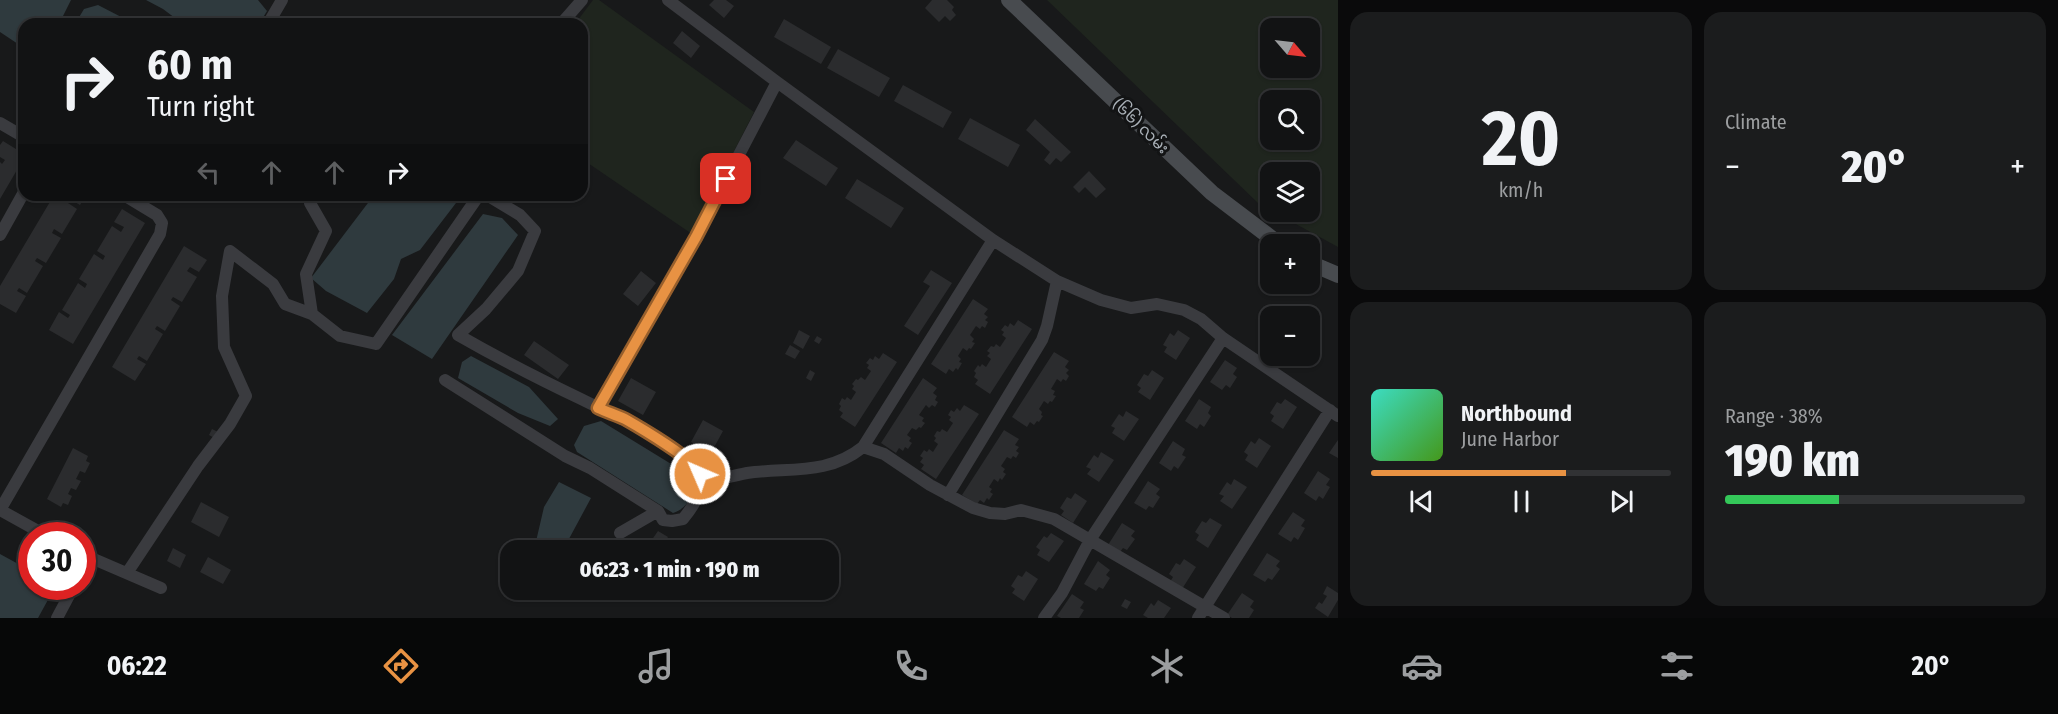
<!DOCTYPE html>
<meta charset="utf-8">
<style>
body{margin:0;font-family:"Fira Sans Condensed","Noto Sans Myanmar",sans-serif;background:#1b1c1d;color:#f1f3f6;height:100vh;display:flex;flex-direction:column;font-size:22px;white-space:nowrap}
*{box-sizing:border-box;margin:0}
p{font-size:20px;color:#9c9ea0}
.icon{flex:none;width:33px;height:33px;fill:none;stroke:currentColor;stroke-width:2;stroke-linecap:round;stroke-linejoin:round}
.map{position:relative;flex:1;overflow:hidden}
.details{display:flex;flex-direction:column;gap:12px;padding:12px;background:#0a0a0b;width:720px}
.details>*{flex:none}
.guide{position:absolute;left:18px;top:18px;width:570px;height:183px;border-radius:18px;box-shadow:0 2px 4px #0004,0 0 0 2px #313234;background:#121314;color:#f1f3f6;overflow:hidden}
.needle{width:39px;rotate:118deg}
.tools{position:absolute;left:1260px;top:18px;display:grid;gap:12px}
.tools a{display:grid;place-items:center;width:60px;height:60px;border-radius:12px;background:#121314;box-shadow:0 2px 4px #0004,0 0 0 2px #313234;font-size:30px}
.speed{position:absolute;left:18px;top:522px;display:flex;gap:12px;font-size:30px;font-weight:700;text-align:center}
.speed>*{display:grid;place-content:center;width:78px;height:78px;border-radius:50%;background:#121314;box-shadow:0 2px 4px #0004,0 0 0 2px #313234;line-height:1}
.speed .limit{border:9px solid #d22;background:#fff;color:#111}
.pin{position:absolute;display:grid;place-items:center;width:51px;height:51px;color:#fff;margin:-26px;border-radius:12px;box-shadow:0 3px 9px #0006}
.me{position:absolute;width:66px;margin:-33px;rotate:315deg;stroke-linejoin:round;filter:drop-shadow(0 0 4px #0008)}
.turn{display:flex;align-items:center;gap:21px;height:126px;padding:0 30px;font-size:27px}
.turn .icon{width:78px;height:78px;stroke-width:2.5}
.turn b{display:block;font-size:42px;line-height:51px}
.lanes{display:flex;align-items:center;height:57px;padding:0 30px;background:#0003;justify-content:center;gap:30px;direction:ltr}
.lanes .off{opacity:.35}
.big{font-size:45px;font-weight:800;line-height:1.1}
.details .card{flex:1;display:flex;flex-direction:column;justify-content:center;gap:9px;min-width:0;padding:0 21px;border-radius:18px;background:#1b1c1d}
.details .dial{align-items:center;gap:0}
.dial b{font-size:78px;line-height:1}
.song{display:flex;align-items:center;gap:18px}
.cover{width:72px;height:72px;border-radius:9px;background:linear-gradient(135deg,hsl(170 70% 55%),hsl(100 70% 35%))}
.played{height:6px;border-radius:3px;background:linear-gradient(90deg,#e89243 65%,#313234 65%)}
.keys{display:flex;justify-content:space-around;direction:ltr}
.heat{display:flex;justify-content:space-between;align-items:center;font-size:33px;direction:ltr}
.charge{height:9px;border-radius:4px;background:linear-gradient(90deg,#34c759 38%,#313234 0)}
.details .tiles{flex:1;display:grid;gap:12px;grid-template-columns:repeat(2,1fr)}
.trip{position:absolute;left:500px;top:540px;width:339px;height:60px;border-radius:18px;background:#121314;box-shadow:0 2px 4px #0004,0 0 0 2px #313234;font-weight:800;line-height:60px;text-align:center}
.menu{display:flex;height:96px;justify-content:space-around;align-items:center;background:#070808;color:#9c9ea0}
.menu .icon{width:42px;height:42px}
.menu .current{color:#e89243}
.menu b{font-size:27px;color:#f1f3f6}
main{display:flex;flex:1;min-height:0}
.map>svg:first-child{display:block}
.green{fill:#1f251e;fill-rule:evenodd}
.water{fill:#2f3a3e}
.building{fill:#2b2c2e}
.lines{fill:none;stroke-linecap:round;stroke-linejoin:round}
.street{stroke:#3a3b3f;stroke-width:12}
.secondary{stroke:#484b4f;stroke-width:16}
.route-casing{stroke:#975f2c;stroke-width:15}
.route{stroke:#e89243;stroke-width:10}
.labels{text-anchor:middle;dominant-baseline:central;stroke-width:6;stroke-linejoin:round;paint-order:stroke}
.street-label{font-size:16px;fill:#abb2b9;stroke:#131415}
</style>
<main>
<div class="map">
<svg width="1338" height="618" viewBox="0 0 1338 618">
<rect width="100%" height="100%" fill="#18191a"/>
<path class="green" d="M593,0H599L754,112L692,234L582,159V24H575Z
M1047,0H1338V247L1274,212H1310V172H1270V210L1258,203ZM1270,28H1310V68H1270ZM1270,100H1310V140H1270Z"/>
<path class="water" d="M0,0H71L59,24H24V48L0,32Z
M146,0H258L267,11L259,24H183L163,9Z
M98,5L127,20L132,24H75L84,9Z
M374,195H455L456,203L420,250L401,259L394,279L367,313L326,291L311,278Z
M483,214L502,218L518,235L432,359L392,335Z
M471,356L529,387L558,419L550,426L518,413L458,378L462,362Z
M601,421L694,478C693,495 690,507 673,513L577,452L574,445L584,426Z
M559,482L591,498L563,550H534L544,507Z
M0,554L31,571L32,586L55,587L38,618H0Z"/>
<path class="building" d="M714,0H726L734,6L724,18L709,5Z
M932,0H947L954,7L952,10L956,15L950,21L945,16L939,22L925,8Z
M784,19L831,47L821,64L774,37Z
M682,31L700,46L691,58L673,43Z
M838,49L890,78L879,97L827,68Z
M903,85L952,112L943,128L894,101Z
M970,118L1020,145L1008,167L958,139Z
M1035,119L1071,152L1061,162L1056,158L1050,165L1044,160L1050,152L1026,130Z
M796,140L838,168L826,186L783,158Z
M3,141L24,154V158L0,199V162L2,164L5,160L0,157V145Z
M1089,171L1106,189L1096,198L1085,187L1079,193L1073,187Z
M857,179L904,208L891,228L845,198Z
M54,195H86L80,205L70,199L68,203L77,209L62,234L54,229L52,233L61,238L46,263L37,258L35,261L43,266L27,293L19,288L17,291L26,296L16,313L0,304V286Z
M122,209L145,223L73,344L49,330L59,312L68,318L70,315L62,310L78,283L85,288L87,284L79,279L94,254L103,260L105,256L97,251L112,226L121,232L124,227L114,222Z
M184,246L207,260L199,272L190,267L187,271L197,277L182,302L173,297L171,300L180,306L165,331L157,326L155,329L163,334L147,361L139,356L137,359L146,364L135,381L112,367Z
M931,270L952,283L918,335L904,326L930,286L923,282Z
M641,271L656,283L638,306L623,294Z
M973,299L988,309L984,314L988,317L985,320L988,322L985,328L982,326L980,329L976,326L970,335L974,339L972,342L975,343L971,349L969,348L967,351L963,348L958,356L961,359L959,362L962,363L958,370L956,368L953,372L949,369L946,374L931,364Z
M1018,320L1032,329L990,394L975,384L978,380L974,377L976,373L974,371L978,365L980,367L982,364L986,367L991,359L987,356L990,353L987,351L991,346L994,347L996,344L1000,347L1006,338L1002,335L1004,332L1001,330L1005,325L1008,327L1010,323L1014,326Z
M799,330L810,336L803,349L793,343Z
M1178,330L1190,338L1176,360L1164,352L1167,347L1163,345L1170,333L1174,336Z
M817,336L822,339L819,344L814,341Z
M534,341L569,365L558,379L524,355Z
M790,345L800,351L795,359L785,354Z
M1054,352L1069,361L1065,367L1069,370L1066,373L1069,376L1066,381L1063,379L1061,382L1057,379L1051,389L1055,391L1053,395L1056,396L1052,402L1050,401L1048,404L1044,401L1039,409L1042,412L1041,415L1043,416L1039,422L1037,421L1034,425L1030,422L1027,427L1012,417Z
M883,353L897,362L855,427L840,417L843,413L839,410L841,406L839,404L842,398L845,400L847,397L851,400L856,392L852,389L854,386L852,384L856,379L858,380L861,377L865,380L871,371L867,368L869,365L866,363L870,358L873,360L875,356L879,359Z
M1225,360L1237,368L1233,374L1237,377L1230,388L1226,385L1222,390L1210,382Z
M810,370L815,373L811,381L806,378Z
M1152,370L1164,378L1150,400L1138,392L1141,388L1137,385L1144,374L1148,376Z
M631,378L656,392L643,415L618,401Z
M923,378L937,388L933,393L937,396L935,400L938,402L935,407L932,405L929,408L926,405L919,415L924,418L922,421L925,423L921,428L919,427L916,430L912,428L907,435L911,438L909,441L912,443L908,449L905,447L903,451L899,448L896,453L881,443Z
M1199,399L1211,407L1208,413L1211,416L1204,427L1200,424L1197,429L1185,421Z
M1285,399L1297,407L1283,429L1271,421L1274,416L1270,413L1277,402L1281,404Z
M964,405L979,414L936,479L921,469L924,465L920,462L923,458L920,456L924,450L927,452L929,449L933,452L938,444L934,441L936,438L934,436L937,431L940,432L942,429L947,432L953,423L949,420L951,417L948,415L951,410L954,412L957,408L960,411Z
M1126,411L1139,419L1124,441L1112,433L1115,428L1111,426L1119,414L1123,417Z
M703,420L723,431L711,453L691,442Z
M212,429L220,433L216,439L209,435Z
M1004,430L1019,439L1015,445L1019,447L1016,451L1019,453L1016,458L1013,456L1011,459L1007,457L1001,466L1005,469L1003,472L1006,474L1002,480L1000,478L998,482L994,479L989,487L992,489L990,492L993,494L989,500L987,498L984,503L980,500L977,504L962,495Z
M1259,438L1271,446L1257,468L1245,460L1248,455L1244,452L1251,441L1255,444Z
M1338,440V458L1329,453Z
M1173,441L1185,449L1182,455L1186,457L1178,469L1174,466L1171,471L1159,463Z
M73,448L88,456L86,461L90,463L85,473L80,471L76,479L81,481L76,490L71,488L68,494L72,496L68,505L63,503L61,507L47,499Z
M1101,452L1114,460L1099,482L1087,474L1091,469L1086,467L1094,455L1098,458Z
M1318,471L1330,479L1326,485L1330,487L1323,499L1319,496L1316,501L1304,493Z
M1234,479L1247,487L1232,509L1220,501L1224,496L1219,494L1227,482L1231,485Z
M1148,481L1160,489L1156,494L1160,497L1153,508L1149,506L1146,510L1134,503Z
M1075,493L1087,501L1073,523L1061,515L1064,511L1060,508L1067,497L1071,499Z
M201,502L229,517L219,537L191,522Z
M1293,512L1305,520L1301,526L1305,528L1298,540L1294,537L1291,542L1278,534Z
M1210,518L1222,525L1208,548L1196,540L1199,535L1195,532L1202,521L1206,523Z
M1122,523L1135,531L1131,536L1135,539L1127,550L1123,548L1120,552L1108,545Z
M658,531L668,537L662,547L651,541Z
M1051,533L1064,541L1049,562L1037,555L1040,550L1036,547L1044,536L1047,538Z
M173,548L186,555L180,568L167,561Z
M1267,553L1280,561L1276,566L1280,569L1272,580L1268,578L1265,582L1253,575Z
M208,557L231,570L223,584L200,572Z
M1184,559L1196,567L1182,589L1170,582L1173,577L1169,574L1176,563L1180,565Z
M1098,561L1110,570L1106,575L1110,578L1103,589L1099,587L1096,591L1084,584Z
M1026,571L1038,579L1024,601L1012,593L1015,589L1011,586L1018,575L1022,577Z
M1327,586L1338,593V600L1328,617L1315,608L1319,602L1322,604L1327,596L1323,594Z
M1242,593L1254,601L1250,607L1254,610L1249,618H1232L1227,615Z
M1072,594L1084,602L1080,608L1084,610L1079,618H1061L1057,616Z
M1125,599L1131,602L1127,609L1121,606Z
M1158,600L1171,608L1164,618H1148L1143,615L1151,603L1154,606Z"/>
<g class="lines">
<path class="street" d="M668,0L777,82L993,240L1057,281L1101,300L1131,308L1157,304L1184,310L1201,319L1223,338L1338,416
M268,24L282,0
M561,24L582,0
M0,123L24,137
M0,235L24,192
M312,314L306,274L326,231L310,203L314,195
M445,380L565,456L590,468L658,511L663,520L672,521L683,519C696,503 704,490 699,469C666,437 621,419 581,399C539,379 498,358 458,335L486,309L518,271L535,231L520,215L487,195
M598,408L696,237L777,82
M863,447L993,240
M702,483C717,480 732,476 747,473C788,467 827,476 863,447L884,454L930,485L973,508L990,513L1005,514L1021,510L1054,519L1224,618
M948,495L1042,340L1047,326L1057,281
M0,510L160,234L162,223L157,215L124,195
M0,510L47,536
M620,533L658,511
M82,554L161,588
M82,572L90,558
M127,573L198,466L230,424L246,396L224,347L222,296L230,251L273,284L285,304L312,314L340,336L376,344L479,195
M57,618L74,586
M1044,618L1062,593L1090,540L1223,338
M1198,618L1330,410"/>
<path class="secondary" d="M1009,0L1212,193L1279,244
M1310,263L1338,275"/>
</g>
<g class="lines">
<g class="route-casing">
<path id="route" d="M700,474C697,461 639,427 625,419C616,415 607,412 598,408L696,237L726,179"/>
</g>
<use href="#route" class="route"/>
</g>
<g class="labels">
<g class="street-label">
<text transform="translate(1141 126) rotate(44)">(၆၆) လမ်း</text>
</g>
</g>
</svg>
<div class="tools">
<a><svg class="needle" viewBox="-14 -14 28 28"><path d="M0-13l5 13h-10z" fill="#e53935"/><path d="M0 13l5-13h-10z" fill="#9c9ea0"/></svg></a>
<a><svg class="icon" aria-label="search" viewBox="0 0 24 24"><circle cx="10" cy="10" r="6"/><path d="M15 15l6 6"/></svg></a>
<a><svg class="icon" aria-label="layers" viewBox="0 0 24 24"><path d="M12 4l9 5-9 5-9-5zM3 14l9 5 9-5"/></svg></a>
<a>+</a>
<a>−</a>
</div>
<div class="speed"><div class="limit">30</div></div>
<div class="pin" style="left:726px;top:179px;background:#d93025"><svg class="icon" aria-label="arrive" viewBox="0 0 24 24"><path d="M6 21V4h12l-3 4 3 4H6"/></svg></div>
<svg class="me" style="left:700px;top:474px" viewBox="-20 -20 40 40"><circle r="17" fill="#e89243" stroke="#fff" stroke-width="3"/><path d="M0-11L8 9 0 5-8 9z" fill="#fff"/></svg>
<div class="trip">06:23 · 1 min · 190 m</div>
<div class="guide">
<div class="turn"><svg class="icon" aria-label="right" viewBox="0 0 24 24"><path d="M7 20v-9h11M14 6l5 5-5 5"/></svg><div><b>60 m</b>Turn right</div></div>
<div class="lanes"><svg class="icon off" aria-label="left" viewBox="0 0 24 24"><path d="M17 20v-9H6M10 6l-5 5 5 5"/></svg><svg class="icon off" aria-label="ahead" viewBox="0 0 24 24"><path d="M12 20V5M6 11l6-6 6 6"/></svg><svg class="icon off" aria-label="ahead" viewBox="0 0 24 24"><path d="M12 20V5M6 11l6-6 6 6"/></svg><svg class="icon" aria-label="right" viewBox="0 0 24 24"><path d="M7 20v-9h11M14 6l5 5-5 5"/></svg></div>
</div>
</div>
<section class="details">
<div class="tiles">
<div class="card dial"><b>20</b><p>km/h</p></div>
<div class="card"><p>Climate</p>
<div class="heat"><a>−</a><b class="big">20°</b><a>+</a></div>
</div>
<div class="card">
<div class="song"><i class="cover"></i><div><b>Northbound</b><p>June Harbor</p></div></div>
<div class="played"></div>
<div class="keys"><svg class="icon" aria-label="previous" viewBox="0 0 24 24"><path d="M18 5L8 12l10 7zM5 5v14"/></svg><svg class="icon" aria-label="pause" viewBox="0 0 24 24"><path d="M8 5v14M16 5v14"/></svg><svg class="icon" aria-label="next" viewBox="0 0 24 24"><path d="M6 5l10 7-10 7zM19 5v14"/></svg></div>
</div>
<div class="card"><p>Range · 38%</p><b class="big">190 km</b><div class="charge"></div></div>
</div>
</section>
</main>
<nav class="menu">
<b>06:22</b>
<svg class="icon current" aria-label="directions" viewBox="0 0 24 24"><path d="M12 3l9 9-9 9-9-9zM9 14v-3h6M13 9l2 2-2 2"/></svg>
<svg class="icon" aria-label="music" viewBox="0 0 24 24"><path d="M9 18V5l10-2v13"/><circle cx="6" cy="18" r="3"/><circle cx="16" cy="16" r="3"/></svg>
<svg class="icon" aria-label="phone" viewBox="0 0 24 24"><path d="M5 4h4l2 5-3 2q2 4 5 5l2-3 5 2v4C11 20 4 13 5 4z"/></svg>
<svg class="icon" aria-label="climate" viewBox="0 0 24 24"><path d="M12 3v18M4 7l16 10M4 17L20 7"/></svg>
<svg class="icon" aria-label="car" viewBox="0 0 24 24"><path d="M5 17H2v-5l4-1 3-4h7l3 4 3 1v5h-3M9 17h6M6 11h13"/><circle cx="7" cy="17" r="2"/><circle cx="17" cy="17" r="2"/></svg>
<svg class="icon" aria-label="filters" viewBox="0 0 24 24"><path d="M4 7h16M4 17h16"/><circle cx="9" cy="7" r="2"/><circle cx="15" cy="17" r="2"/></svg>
<b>20°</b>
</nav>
